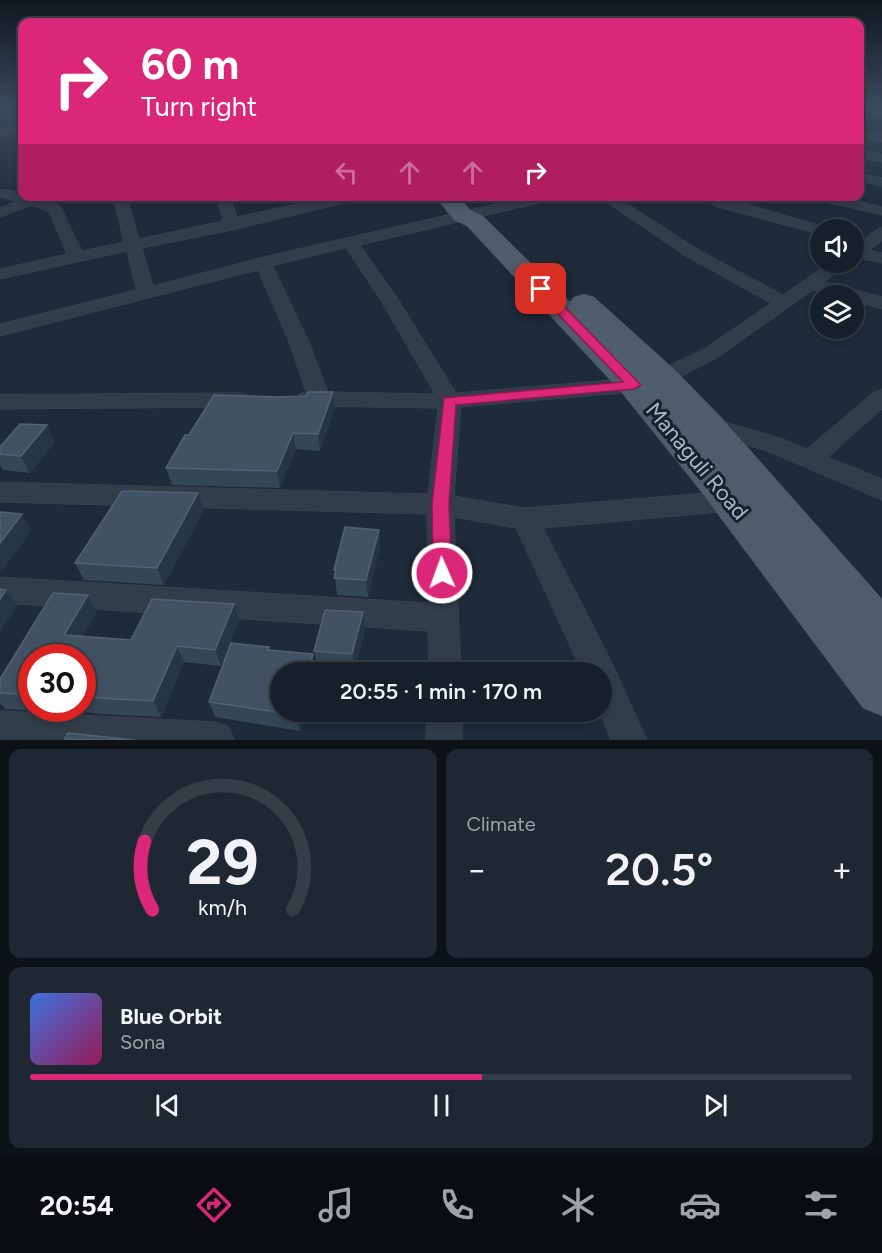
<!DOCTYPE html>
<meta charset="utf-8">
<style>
body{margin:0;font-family:Figtree,sans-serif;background:#1f2832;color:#f1f3f6;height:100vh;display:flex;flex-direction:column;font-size:22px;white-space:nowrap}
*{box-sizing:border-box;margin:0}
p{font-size:20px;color:#9ea3a8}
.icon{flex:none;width:33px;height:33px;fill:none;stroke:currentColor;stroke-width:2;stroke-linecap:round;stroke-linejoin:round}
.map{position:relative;height:740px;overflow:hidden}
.side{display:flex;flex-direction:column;gap:9px;padding:9px;background:#0c1217;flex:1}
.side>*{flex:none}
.top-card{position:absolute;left:18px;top:18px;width:846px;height:183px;border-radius:12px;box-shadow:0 3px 9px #0003,0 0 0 2px #353e47;background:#db2777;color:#fff;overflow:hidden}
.buttons{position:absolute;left:810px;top:219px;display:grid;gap:12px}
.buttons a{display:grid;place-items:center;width:54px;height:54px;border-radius:50%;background:#16202a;box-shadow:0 3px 9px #0003,0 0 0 2px #353e47;font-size:30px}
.speed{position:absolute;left:18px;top:644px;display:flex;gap:12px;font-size:30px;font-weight:700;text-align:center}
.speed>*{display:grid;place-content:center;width:78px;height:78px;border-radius:50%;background:#16202a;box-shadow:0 3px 9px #0003,0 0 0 2px #353e47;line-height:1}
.speed .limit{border:9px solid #d22;background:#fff;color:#111}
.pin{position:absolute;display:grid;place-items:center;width:51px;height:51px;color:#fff;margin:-26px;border-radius:12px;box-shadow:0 3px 9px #0006}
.me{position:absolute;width:66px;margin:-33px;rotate:358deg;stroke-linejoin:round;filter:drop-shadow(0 0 4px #0008)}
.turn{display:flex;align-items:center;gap:21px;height:126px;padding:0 24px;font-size:27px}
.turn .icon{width:78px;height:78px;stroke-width:2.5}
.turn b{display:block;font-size:42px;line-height:51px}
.lanes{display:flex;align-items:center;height:57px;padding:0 24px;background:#0003;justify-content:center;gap:30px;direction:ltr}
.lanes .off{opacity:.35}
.big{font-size:45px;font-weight:600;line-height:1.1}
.side .widget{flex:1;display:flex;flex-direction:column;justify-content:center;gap:9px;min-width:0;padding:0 21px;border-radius:12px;background:#1f2832}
.side .dial{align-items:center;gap:0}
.dial svg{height:156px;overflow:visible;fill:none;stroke:#353e47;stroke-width:7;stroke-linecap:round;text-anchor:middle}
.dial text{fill:#f1f3f6;stroke:none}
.song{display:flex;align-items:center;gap:18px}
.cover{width:72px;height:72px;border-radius:9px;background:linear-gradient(135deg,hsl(220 70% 55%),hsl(330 70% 35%))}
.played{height:6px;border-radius:3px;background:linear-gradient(90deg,#db2777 55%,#353e47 55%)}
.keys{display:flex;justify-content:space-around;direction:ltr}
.heat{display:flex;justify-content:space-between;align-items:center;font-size:33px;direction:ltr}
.side .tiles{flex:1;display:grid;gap:9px;grid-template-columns:1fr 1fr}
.widget:last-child{grid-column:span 2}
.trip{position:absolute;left:270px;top:662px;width:342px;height:60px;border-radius:30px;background:#16202a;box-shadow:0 3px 9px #0003,0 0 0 2px #353e47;font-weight:600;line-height:60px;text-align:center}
.menu{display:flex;height:96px;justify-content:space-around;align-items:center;background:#090d11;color:#9ea3a8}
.menu .icon{width:42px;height:42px}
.menu .on{color:#db2777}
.menu b{font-size:27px;color:#f1f3f6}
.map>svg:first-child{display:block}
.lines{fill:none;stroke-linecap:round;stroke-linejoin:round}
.minor-casing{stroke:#3b4652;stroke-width:1}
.primary-casing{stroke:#3b4652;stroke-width:1}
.minor{fill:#313d49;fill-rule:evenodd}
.primary{fill:#4f5c69;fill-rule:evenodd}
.wall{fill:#354655}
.shaded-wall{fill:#263645}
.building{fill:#425262;stroke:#526271;stroke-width:1.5}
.route{fill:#db2777;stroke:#8e194d;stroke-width:1.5}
.labels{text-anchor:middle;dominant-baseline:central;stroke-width:6;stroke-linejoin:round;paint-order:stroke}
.street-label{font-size:22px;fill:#abb8c6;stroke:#17222d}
</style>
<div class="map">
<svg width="882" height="740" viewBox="0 0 882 740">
<rect width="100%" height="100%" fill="#1e2b38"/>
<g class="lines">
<g class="minor-casing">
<path id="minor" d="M860,109H882V115L860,111Z
M22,123V130L0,140V132Z
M860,130L882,134V142L860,137Z
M860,150L882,154V162L860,158Z
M860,173L882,178V186L860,181Z
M0,189L22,193V196H39L60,206L82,251L124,242L113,196H127L139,239L223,221L216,196H230L237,217L334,196H363L361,199L232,230L142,248L153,286L263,257L531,196H559L552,200L360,245L398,299L456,393L634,378L642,380L645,385L642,390L634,392L461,407L454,496L525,508L731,491L740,494L744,501L740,508L731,511L543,528L611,661L647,740H611L599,711H602V672H582L516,528L454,517L461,672H429L428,631L0,603V577L428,603L427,514L0,502V482L428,494L438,408L307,406L299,404L296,399L299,394L306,392L289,342L258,270L0,336V324L136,290L127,251L0,279V269L67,254L49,212L33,205L0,217V208L17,201L0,197ZM346,248L380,299L435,394L328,392L309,342L273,266Z
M598,196H615L699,250L783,295L830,262H850L824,282L882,297V309L854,301V296H833L813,290L718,357L671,382L663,384L655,382L652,377L655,372L704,349L771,303L687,257Z
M699,196H719L825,227L827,230H820V235L815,233L718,207Z
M810,196H838L882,207V215L812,199Z
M882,228V241L869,250L882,253V263L859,258L854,259V247L876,230Z
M882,390V409L828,457L882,479V500L767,451L701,431L697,425L701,419L709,417L783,439L807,449L874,392Z
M239,393L247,395L250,400L247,405L239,407L0,409V395Z
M0,711L216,722L229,727L234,740H0Z
M428,711H462V740H426Z"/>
</g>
<g class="primary-casing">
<path id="primary" d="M435,196H458L470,210L483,216L570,302L574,297L584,294L594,297L675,370L719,415L882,599V716L863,708L696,485L622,393L467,226L454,220Z"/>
</g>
<use href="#minor" class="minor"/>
<use href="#primary" class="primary"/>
</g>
<path class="wall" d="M306,396L335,409L320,451L296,449L280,488L172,485L166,468L189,435L278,397Z
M55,442L30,473L3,470L0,465V447Z
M204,510L164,585L84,580L75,563Z
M380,547L368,597L337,595L334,570Z
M88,595L97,612L83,636L131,640L239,621L221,666L184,662L161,717L101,714L54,708H82V657H32V708H45L43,711L5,709L0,703V679Z
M363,612L365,629L355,671L318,667L314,651Z
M269,647L270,651L316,671L280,711H305L300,731L215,717L209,702Z"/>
<path class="shaded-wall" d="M333,392L335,409L320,451L318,434Z
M47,425L55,442L30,473L21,456Z
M293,433L296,449L280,488L277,471Z
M198,493L204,510L164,585L157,568Z
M22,514L32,531L1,572L0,570V543Z
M379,530L380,547L368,597L366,580Z
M6,590L18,606L0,632V599Z
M88,595L97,612L74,651L64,635Z
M234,604L239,621L221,666L215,650Z
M363,612L365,629L355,671L352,654Z
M177,646L184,662L161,717L153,701Z
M313,654L316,672H308Z
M297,711H305L300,731L295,715Z"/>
<path class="building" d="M308,392H333L318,434L293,433L277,471L166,468L185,435H189L214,395L278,397L306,396Z
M20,424L47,425L21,456L0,454V447Z
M122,491L198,493L157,568L75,563Z
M0,512L22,514L0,543Z
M345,527L379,530L366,580L334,578L336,570H334Z
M0,589L6,590L0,599Z
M53,593L88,595L64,635L131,640L152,599L234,604L215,650L177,646L153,701L82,697V657H32L31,695L0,693V679Z
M325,610L363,612L352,654L314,651Z
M231,643L269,647L268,650L313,654L308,672H280V711H297L295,715L209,702Z
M68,733L134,740H64Z"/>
<linearGradient id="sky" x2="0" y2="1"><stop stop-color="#10181f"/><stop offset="0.51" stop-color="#3b4a5e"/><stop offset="1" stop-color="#3b4a5e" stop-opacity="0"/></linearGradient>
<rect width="882" height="212" fill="url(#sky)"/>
<path class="route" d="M541,286L545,287L641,385L634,389L456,405L449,504L452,573L449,578L442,581L436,578L433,573L432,504L444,398L623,382L537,292L535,289Z"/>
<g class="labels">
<g class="street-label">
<text transform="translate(697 461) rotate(50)">Managuli Road</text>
</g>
</g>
</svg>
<div class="buttons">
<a><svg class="icon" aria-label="sound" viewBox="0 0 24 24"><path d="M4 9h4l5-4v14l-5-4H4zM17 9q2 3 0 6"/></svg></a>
<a><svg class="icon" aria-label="layers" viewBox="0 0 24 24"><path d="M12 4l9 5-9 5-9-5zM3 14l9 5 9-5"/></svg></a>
</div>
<div class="speed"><div class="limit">30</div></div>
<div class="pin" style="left:541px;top:289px;background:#d93025"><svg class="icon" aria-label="arrive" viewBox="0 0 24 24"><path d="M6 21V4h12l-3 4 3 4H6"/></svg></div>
<svg class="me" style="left:442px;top:573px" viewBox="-20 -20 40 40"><circle r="17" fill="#db2777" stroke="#fff" stroke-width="3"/><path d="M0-11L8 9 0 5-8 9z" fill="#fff"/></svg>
<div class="trip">20:55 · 1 min · 170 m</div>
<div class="top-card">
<div class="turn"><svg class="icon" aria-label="right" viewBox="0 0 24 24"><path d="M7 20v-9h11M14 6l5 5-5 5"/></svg><div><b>60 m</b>Turn right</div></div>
<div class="lanes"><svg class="icon off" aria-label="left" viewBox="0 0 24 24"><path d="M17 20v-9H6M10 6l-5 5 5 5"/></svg><svg class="icon off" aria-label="ahead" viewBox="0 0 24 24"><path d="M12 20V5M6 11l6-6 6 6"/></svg><svg class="icon off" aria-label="ahead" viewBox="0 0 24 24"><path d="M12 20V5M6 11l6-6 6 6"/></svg><svg class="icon" aria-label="right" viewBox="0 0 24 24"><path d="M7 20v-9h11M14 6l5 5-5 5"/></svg></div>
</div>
</div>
<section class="side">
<div class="tiles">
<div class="widget dial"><svg viewBox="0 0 100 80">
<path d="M14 69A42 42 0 1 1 86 69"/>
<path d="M14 69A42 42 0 0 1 10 34" stroke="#db2777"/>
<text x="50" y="56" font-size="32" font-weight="700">29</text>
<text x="50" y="72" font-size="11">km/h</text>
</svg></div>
<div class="widget"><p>Climate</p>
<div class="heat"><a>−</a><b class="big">20.5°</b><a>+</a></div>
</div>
<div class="widget">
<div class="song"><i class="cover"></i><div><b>Blue Orbit</b><p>Sona</p></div></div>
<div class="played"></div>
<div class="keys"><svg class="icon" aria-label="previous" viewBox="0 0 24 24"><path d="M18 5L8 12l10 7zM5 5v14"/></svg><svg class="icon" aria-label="pause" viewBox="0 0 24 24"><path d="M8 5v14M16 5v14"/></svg><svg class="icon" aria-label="next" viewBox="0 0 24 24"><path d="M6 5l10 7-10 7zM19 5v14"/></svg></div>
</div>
</div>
</section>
<nav class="menu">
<b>20:54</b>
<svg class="icon on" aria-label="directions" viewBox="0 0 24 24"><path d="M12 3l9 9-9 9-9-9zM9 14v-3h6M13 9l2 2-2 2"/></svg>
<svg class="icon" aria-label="music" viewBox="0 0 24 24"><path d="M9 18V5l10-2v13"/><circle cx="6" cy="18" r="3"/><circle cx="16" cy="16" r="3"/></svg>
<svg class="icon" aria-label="phone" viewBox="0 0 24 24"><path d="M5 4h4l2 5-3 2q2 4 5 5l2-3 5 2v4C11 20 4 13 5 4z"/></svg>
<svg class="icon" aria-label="climate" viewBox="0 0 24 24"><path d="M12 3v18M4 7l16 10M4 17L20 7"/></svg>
<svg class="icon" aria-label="car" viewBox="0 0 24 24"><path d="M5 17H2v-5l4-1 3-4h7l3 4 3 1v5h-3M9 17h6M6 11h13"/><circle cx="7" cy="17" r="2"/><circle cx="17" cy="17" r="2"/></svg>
<svg class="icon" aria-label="filters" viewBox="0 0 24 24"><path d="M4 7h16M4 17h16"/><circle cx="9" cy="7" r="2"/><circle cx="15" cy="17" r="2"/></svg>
</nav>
